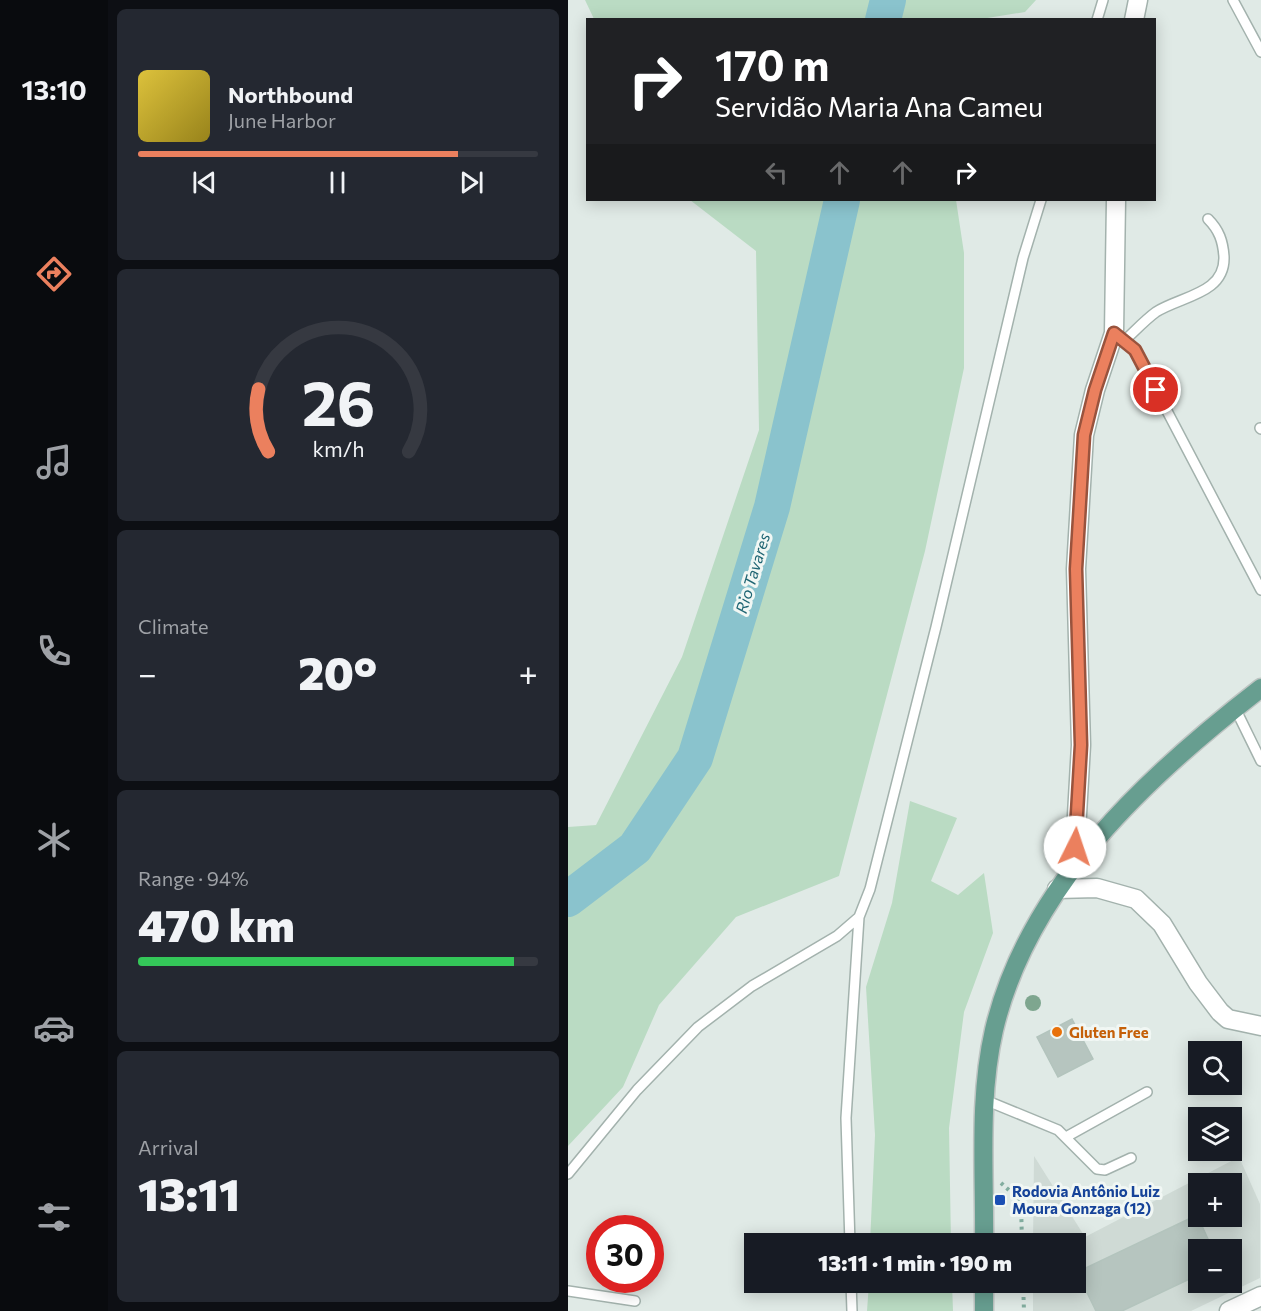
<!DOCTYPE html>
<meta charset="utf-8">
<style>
body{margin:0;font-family:Commissioner,sans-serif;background:#242831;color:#f1f3f6;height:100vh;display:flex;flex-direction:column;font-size:22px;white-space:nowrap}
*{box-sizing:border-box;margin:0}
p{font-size:20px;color:#9ea1a6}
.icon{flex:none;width:33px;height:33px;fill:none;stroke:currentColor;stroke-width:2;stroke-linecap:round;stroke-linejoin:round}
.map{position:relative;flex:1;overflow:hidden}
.panel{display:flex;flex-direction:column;gap:9px;padding:9px;background:#0d0f14;width:460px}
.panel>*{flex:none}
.top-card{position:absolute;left:18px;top:18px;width:570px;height:183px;border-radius:0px;box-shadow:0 3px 15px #0003;background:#202124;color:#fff;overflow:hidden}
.buttons{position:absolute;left:620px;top:1041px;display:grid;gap:12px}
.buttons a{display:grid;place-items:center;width:54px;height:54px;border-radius:0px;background:#171b24;box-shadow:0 3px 15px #0003;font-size:30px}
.speed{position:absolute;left:18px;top:1215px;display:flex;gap:12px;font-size:30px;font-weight:700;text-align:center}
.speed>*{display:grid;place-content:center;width:78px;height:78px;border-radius:50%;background:#171b24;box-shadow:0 3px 15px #0003;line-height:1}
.speed .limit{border:9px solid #d22;background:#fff;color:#111}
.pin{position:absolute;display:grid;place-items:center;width:51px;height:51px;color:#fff;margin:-26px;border:3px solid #fff;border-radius:50%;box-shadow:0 2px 6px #0007}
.me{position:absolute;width:66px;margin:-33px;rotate:4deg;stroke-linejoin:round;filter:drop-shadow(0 0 4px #0008)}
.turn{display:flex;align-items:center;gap:21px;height:126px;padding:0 30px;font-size:27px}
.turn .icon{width:78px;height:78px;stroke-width:2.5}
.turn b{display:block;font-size:42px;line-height:51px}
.lanes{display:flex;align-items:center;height:57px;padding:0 30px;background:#0003;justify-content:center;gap:30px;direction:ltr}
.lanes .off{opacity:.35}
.big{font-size:45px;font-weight:800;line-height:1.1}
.panel .widget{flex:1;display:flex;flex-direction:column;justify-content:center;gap:9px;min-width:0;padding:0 21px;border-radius:9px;background:#242831}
.panel .dial{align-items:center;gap:0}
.dial svg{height:156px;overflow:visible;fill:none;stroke:#363941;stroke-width:7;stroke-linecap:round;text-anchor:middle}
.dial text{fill:#f1f3f6;stroke:none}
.song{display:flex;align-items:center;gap:18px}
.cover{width:72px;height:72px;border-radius:9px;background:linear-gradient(135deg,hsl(50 70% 55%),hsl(50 70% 35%))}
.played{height:6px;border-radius:3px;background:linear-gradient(90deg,#eb805e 80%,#363941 80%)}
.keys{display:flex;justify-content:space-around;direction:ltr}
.heat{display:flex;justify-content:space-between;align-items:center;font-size:33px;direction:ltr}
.charge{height:9px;border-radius:4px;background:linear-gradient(90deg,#34c759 94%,#363941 0)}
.trip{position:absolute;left:176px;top:1233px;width:342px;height:60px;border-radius:0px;background:#171b24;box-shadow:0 3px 15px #0003;font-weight:800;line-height:60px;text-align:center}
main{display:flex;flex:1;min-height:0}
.menu{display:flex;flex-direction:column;width:108px;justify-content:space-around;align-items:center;background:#090b0e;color:#9ea1a6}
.menu .icon{width:42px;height:42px}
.menu .current{color:#eb805e}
.menu b{font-size:27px;color:#f1f3f6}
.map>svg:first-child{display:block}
.built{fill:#cfdad5;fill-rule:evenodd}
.green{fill:#badbc3}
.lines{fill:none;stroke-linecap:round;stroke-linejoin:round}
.river{stroke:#8ac3cd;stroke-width:36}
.building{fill:#b6c5bf;stroke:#b3c4bd;stroke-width:1.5}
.lane-casing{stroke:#a3b2ad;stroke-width:12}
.street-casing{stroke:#a3b2ad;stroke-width:21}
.primary-casing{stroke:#bdc4c2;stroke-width:21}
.path{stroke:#82ad9f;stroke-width:4;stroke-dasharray:3 4.5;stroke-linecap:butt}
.lane{stroke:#fff;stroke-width:9}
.street{stroke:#fff;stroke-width:18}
.primary{stroke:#679e90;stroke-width:18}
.tree{fill:#7ea68f}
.route-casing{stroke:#99533d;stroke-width:15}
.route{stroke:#eb805e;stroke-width:10}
.food-dot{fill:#e8710a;stroke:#f1f7f4;stroke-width:2}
.transit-dot{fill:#1a4fb4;stroke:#f1f7f4;stroke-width:2}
.labels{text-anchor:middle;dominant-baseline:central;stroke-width:6;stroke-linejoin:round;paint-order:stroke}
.food-label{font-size:15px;font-weight:bold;fill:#c56008;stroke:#f1f7f4;text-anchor:start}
.transit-label{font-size:15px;font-weight:bold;fill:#164399;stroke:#f1f7f4;text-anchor:start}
.water-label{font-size:16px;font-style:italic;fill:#1f6573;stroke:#f1f7f4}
</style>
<main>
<nav class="menu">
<b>13:10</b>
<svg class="icon current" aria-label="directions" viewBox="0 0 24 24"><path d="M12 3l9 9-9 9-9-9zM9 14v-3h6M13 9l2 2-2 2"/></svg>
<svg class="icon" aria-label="music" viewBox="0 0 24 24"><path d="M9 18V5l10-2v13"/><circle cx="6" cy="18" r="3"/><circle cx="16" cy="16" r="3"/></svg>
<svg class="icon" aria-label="phone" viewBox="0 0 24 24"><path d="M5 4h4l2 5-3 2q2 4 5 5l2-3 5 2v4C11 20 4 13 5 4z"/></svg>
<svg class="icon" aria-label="climate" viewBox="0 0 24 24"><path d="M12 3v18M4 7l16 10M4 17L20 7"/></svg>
<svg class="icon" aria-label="car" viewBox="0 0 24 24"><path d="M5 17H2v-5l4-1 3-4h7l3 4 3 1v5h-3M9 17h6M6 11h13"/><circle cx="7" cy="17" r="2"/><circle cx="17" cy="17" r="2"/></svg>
<svg class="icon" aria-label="filters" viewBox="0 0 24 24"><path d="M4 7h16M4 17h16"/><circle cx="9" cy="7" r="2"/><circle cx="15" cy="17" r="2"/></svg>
</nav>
<section class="panel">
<div class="widget">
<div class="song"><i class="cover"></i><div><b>Northbound</b><p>June Harbor</p></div></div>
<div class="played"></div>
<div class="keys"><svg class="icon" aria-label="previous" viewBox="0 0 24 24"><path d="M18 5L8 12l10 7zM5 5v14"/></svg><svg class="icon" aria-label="pause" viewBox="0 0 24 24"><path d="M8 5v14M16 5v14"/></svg><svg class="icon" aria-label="next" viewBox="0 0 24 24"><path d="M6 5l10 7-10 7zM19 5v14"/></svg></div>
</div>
<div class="widget dial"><svg viewBox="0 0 100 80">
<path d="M14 69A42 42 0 1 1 86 69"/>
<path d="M14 69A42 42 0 0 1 9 37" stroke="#eb805e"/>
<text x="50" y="56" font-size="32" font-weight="700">26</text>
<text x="50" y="72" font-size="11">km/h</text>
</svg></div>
<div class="widget"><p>Climate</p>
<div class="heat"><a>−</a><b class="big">20°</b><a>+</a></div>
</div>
<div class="widget"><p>Range · 94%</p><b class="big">470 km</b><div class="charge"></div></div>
<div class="widget"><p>Arrival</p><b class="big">13:11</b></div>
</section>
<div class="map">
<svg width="693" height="1311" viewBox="0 0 693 1311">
<rect width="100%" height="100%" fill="#e0eae6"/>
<path class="built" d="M466,1156L517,1237L671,1157L692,1204V1278L623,1311H465V1283L507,1282V1244L465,1243ZM630,1184H663V1216H630ZM630,1250H663V1282H630Z"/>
<path class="green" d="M17,0H468L457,12L407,20L26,19Z
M122,200H388L396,253V368L357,551L271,876L168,917L91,1005L55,1087L0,1146V827L28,825L114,657L191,430L188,251Z
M342,801L389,818L363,881L390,895L416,873L425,933L396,1012L381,1128L383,1243H302L307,1135L298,987L324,903Z
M301,1283H384L385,1311H299Z"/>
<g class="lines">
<path class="river" d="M315,20L320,0
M0,899L67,848L127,758L204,507L274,200"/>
</g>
<path class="building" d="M504,1019L525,1059L490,1077L469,1037Z
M629,1215L645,1250H630V1275L554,1311H528L509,1272Z"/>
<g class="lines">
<g class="lane-casing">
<path id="lane" d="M665,0L693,52
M529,20L535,0
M546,333L567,350L693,590
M557,340C567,331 577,320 588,312C613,296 657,294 656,257C655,241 651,230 640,219
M692,428L693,429
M667,708L693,761
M417,1100L490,1130L529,1169L537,1170L563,1158
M498,1137L579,1092
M0,1174L69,1090L130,1027L184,986L269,936L291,917L302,889L368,627L455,258L473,200
M282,1244L278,1118L291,917
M283,1282L284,1311
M0,1291L67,1301"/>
</g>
<g class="street-casing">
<path id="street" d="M566,20L570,0
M506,867L513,745L508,569L516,435L527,390L546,333L548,200
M489,889L529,888L568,899L594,924L630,983L652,1012L660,1019L693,1026
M661,1311L693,1296"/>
</g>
<g class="primary-casing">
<path id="primary" d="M416,1244C417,1173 410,1099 426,1030C460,886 579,776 693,688
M416,1311V1282"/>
</g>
<path class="path" d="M433,1183L453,1201L454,1244
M455,1282L456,1311"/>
<use href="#lane" class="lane"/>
<use href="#street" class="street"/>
<use href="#primary" class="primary"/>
</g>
<circle class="tree" cx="465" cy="1003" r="8"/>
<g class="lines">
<g class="route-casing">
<path id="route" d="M507,847L513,745L508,569L516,435L527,390L546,333L567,350L588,390"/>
</g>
<use href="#route" class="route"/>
</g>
<circle class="food-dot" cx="489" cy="1032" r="6"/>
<rect class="transit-dot" x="426" y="1194" width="12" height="12" rx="3"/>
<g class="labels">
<g class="food-label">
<text x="501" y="1032">Gluten Free</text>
</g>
<g class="transit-label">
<text x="444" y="1191">Rodovia Antônio Luiz<tspan x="444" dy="17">Moura Gonzaga (12)</tspan></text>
</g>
<g class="water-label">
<text transform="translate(184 573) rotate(-73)">Rio Tavares</text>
</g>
</g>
</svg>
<div class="buttons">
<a><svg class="icon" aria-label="search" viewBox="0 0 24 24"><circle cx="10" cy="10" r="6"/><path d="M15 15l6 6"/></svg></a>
<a><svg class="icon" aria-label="layers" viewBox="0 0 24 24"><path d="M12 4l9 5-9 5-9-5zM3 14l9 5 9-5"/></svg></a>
<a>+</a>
<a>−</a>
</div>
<div class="speed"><div class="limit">30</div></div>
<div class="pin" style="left:588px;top:390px;background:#d93025"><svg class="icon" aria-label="arrive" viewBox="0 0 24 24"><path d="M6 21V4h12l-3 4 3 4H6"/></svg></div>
<svg class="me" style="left:507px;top:847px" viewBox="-20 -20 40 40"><circle r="19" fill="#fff"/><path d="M0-13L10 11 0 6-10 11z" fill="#eb805e"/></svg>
<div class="trip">13:11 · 1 min · 190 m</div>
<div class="top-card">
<div class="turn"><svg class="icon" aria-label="right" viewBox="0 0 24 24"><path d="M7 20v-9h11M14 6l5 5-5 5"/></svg><div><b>170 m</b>Servidão Maria Ana Cameu</div></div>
<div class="lanes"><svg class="icon off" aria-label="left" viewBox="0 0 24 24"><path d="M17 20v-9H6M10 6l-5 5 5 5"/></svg><svg class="icon off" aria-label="ahead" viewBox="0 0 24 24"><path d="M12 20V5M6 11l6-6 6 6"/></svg><svg class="icon off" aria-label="ahead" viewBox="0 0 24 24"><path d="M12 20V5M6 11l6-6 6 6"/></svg><svg class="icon" aria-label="right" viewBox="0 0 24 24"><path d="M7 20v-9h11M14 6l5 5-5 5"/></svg></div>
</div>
</div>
</main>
